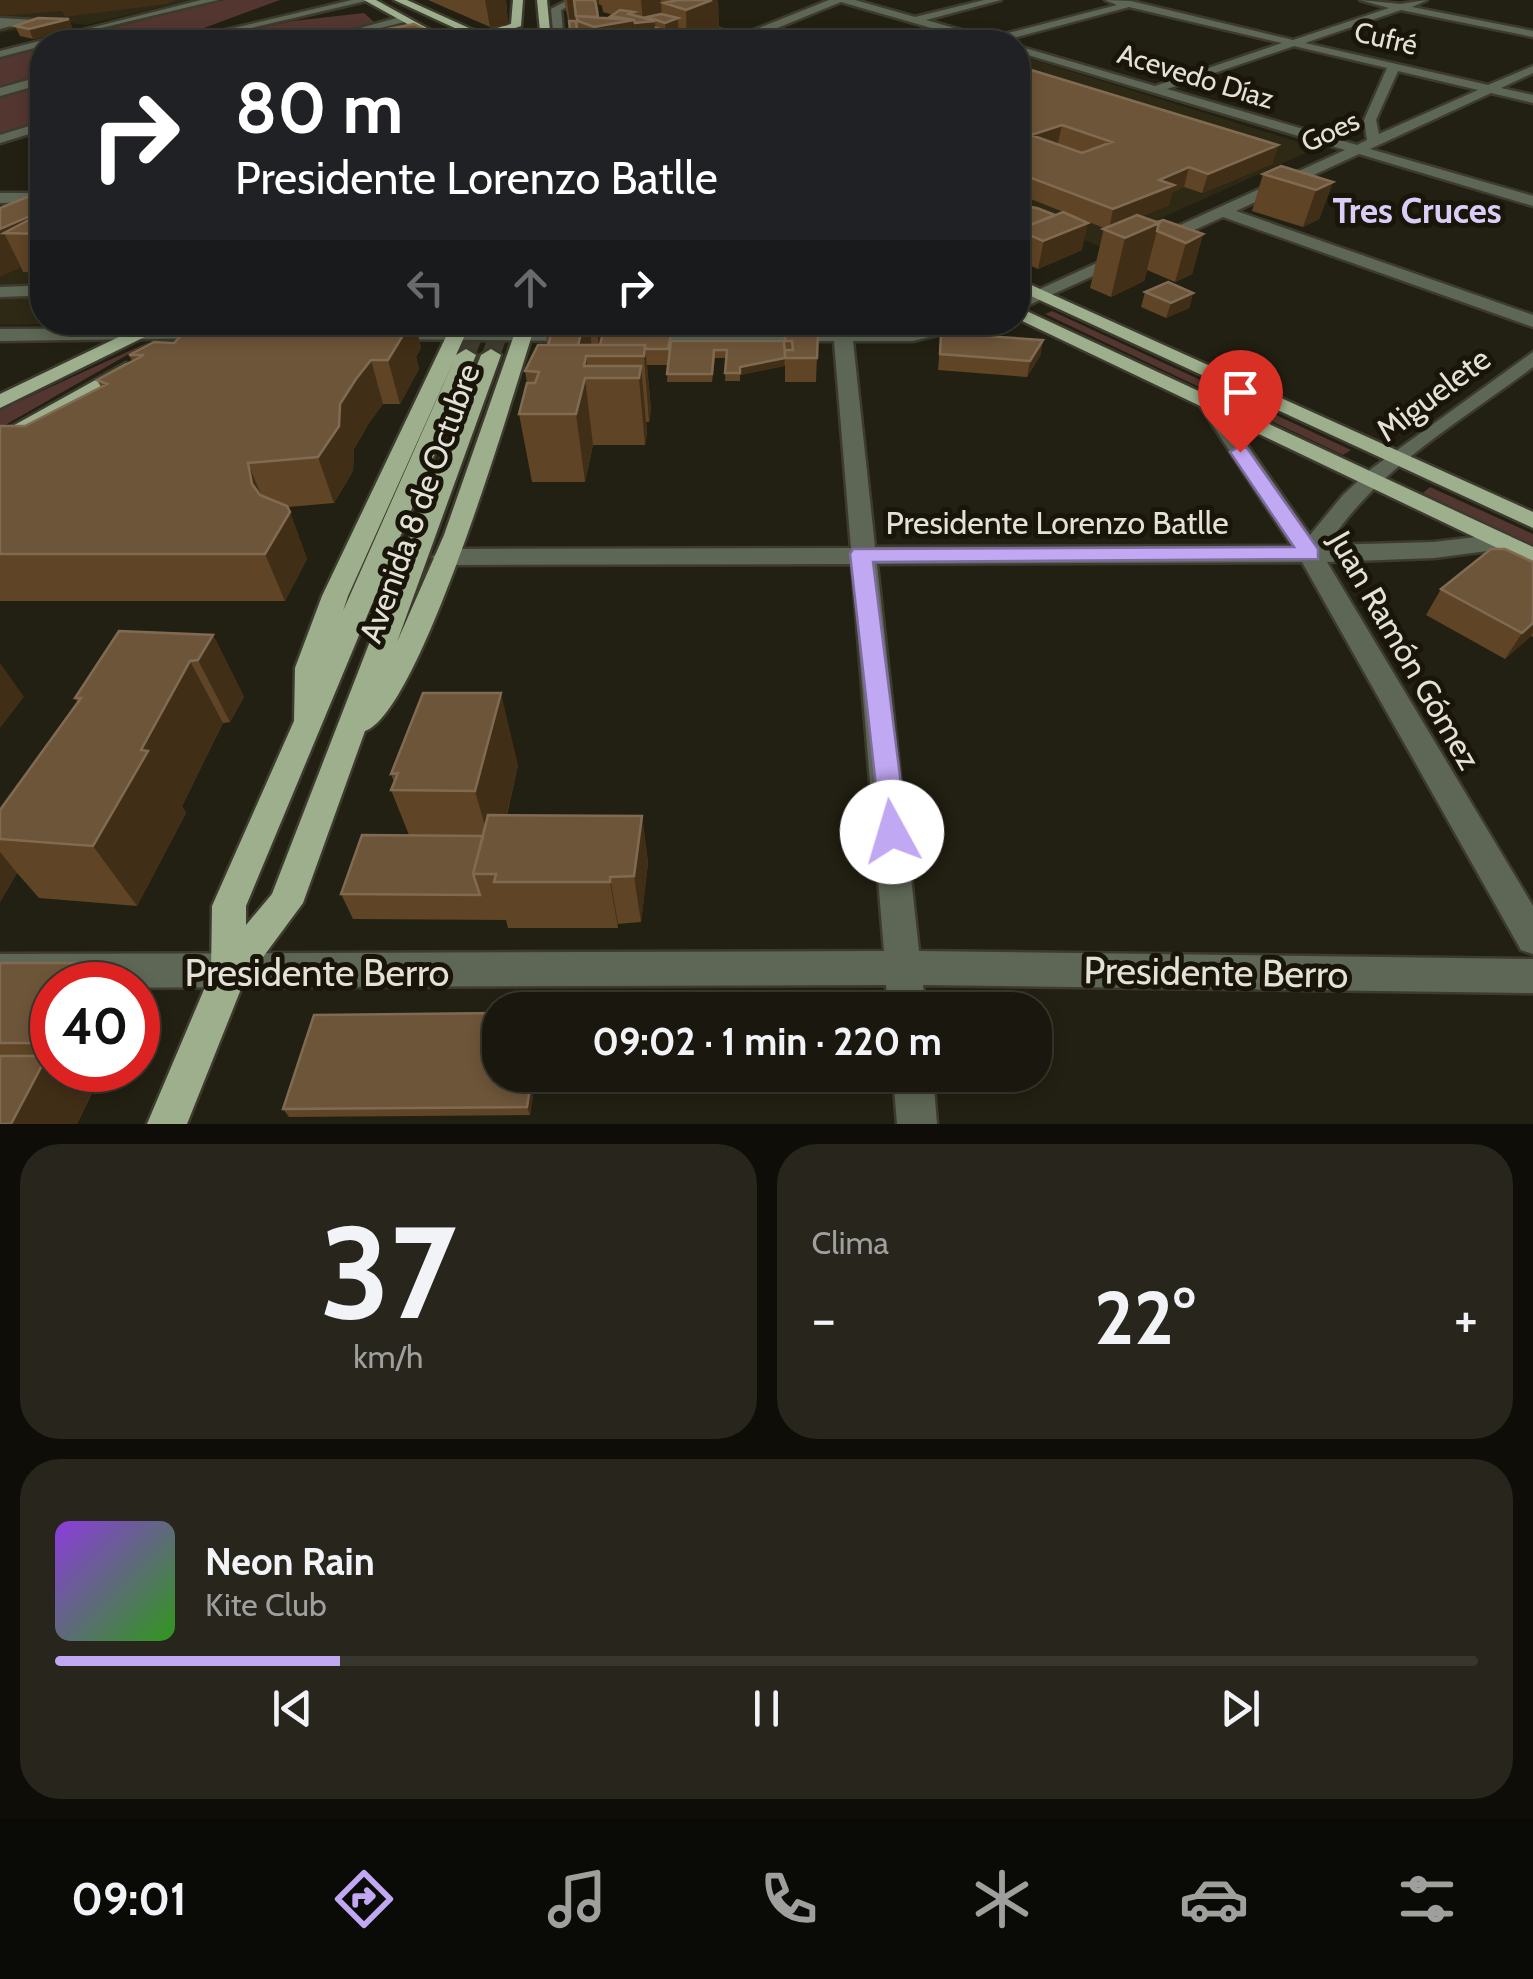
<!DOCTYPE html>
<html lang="es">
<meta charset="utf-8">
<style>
body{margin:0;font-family:Cabin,sans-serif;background:#27251c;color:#f1f3f6;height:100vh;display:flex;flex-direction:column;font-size:38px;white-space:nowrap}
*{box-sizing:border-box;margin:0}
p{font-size:32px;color:#9fa09e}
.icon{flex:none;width:55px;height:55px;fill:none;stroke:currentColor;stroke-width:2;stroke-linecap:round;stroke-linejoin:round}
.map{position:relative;height:1124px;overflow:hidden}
.side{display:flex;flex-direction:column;gap:20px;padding:20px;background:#0e0d08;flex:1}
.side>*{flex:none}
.hud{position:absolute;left:30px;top:30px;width:1000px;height:305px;border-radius:40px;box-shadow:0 5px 15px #0003,0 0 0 2px #38372e;background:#202124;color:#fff;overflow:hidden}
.speed{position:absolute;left:30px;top:962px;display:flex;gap:20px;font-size:50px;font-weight:700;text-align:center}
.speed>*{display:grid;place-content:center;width:130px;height:130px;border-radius:50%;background:#1a180e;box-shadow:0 5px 15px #0003,0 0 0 2px #38372e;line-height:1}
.speed .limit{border:15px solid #d22;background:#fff;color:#111}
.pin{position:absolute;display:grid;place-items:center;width:85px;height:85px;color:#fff;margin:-102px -42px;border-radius:50% 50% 50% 0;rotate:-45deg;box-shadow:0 0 10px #0007}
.pin .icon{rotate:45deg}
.me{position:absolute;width:110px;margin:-55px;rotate:354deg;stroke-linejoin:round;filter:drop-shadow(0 0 8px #0008)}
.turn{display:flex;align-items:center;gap:35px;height:210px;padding:0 40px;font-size:45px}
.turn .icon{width:130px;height:130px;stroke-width:2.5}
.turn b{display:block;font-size:70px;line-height:85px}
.lanes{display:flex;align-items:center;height:95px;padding:0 40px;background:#0003;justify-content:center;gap:50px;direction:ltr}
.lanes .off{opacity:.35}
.big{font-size:75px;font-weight:700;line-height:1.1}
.side .card{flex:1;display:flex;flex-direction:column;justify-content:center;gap:15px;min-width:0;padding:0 35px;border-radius:40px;background:#27251c}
.side .dial{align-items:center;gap:0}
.dial b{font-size:130px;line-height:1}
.song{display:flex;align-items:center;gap:30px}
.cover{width:120px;height:120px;border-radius:15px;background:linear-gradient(135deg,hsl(270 70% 55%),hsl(110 70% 35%))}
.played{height:10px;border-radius:5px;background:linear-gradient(90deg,#c1a8f3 20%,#38372e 20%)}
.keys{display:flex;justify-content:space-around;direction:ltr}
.heat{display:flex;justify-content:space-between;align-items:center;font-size:55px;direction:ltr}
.side .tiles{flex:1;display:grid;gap:20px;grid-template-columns:1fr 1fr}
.card:last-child{grid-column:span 2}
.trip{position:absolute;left:482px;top:992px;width:570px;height:100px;border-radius:40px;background:#1a180e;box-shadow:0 5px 15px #0003,0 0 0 2px #38372e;font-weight:700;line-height:100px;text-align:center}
.tab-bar{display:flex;height:160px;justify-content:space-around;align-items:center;background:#0a0a06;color:#9fa09e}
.tab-bar .icon{width:70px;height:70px}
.tab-bar .active{color:#c1a8f3}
.tab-bar b{font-size:45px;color:#f1f3f6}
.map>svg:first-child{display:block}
.built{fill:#2d2915}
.green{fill:#53362f}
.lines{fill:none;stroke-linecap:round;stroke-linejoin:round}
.major-tunnel{stroke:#3f3d30;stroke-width:18;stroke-dasharray:18 9;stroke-linecap:butt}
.minor-casing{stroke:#3d3b2e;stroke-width:5}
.major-casing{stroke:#3d3b2e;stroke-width:5}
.minor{fill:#5e6756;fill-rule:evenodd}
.major{fill:#9daf8d;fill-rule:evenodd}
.wall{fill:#5f4425;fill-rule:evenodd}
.shaded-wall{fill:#412e16}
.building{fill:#6d5539;stroke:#806b52;stroke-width:2.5;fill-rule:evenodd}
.route{fill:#c1a8f3;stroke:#7d6d9e;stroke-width:2.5}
.labels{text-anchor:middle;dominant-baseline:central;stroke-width:10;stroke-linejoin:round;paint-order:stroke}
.far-street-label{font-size:28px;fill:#e3e1d8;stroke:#191609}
.street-label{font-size:32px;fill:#e3e1d8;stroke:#191609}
.far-district-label{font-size:35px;font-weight:bold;fill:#dacdf8;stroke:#191609}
.near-street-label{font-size:38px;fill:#e3e1d8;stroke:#191609}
</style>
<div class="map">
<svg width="1533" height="1124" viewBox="0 0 1533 1124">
<rect width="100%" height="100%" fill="#222012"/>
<path class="built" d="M0,0H191L86,25L63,22L0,33Z
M1018,55L1298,142L1308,152L1099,246L1018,214Z
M42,229V322L124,323L0,325V248Z"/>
<path class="green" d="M224,0H280L166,42H56Z
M364,13L374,22L309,42H197L293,21Z
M42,46V76L0,87V57Z
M42,86V123L0,136V98Z
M1052,311L1351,450L1343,455L1045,314Z
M149,342L148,343L0,428V410Z
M1430,487L1533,534V546L1423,493Z"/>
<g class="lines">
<path class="major-tunnel" d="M466,355L479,322
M491,355L503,322"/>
<g class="minor-casing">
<path id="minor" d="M201,0H218L42,42V46L0,57V51Z
M352,0H370L192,42H175Z
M568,0H581L561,10L564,42H554L551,9Z
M626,0H640L739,36L829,0H855L915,17L984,0H1001L926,20L989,38L1117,5L1105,0L1131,1L1293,40L1389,8L1360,0L1400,4L1427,0L1412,7L1533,31V37L1401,10L1305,43L1488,85L1533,66V73L1501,88L1533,95V103L1491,93L1370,149L1533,196V206L1359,154L1236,211L1533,315V327L1223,217L1018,310V299L1345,150L1018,52V46L1155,86L1282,43L1129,7L998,42H980L841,2L748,40L750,42H728ZM1294,46L1387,68L1364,120L1367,140L1357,145L1167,89ZM1398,71L1478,90L1379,134L1376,120Z
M400,17L404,22L326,42H310Z
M0,18L34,20L0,29Z
M42,76V84L0,96V88Z
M42,122V130L0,143V135Z
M0,193H42V202L0,203Z
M0,287L28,286L37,291L28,296L0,297Z
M949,322H990L913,341H853L875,547L1292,546L1198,403L1201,399H1215L1310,535L1343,495L1371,469L1533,352V367C1463,420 1376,469 1328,545L1434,542L1501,534L1510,536L1513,542L1510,548L1434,558L1327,562L1533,906V954L1521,950L1302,562L877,564L919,951L1533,959V993L923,985L926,1010H888L886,985L0,988V954L884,951L852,564L444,565L432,557L444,549L851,548L834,341H637L628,335L637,329H913Z
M212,328L219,330V338L0,341V329Z
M387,329H577L586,335L577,341L380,339L378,335Z
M893,1075H933L937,1124H897Z"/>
</g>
<g class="major-casing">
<path id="major" d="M364,0H376L452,42H440Z
M394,0H407L480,33L511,24L513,0H523L521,26L490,37L498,42H485Z
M537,0H547L551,42H541Z
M1018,279L1533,512V528L1018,290Z
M1018,307L1533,547V565L1018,319Z
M150,322H175L0,408V394Z
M453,322H471L456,355L466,349L476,355L246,906V925L272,894L481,355L491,349L501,355L397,642L444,535L514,335L523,329L530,331L532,335C512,399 420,713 365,731L303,903L243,984L187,1124H147L211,973L212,906L294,721L295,668L322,596ZM455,358L343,611L348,596Z
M126,363L133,365V373L0,449V433Z"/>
</g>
<use href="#minor" class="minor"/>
<use href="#major" class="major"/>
</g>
<path class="wall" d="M428,0H506L508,25L490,27Z
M564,0H718L719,39L711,42H578V39L572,40ZM599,4L602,6L603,12L613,15L611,18L599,17L598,5Z
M69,19L73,30L33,39L20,36L15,26Z
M388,29L450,42H315L346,39H385L391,41Z
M1018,66L1278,145L1272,164L1202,193L1184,187L1172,192L1169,205L1142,216L1203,234L1192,274L1175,282L1147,270L1144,281L1111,297L1090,288L1104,228L1018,194Z
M1263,174L1333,182L1319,219L1303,227L1252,211Z
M42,196V273L23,272L21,267L0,276V208Z
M1018,205L1082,250L1038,269L1018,260Z
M1145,292L1193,293L1189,308L1166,318L1141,307Z
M218,322H415L421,348L416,357L419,369L400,404H383L369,423L354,449L353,471L334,503L288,507L307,559L285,601H0V426H25L101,387L97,380L132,361L129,355L174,343L219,324Z
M551,322H602L603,333H671V341H784L818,331L816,382H785V364L784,366L740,375V381H725L726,358H715L712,382H667L668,365H647L651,410L649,422H646L647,432L645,445H593L585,482H532L519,414L527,383L525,371L547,345L546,336L549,330V326Z
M941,333L1043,340L1040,356L1027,377L938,370Z
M1533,562V637L1531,636L1505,659L1426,615L1441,589Z
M213,635L244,697L230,722L223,723L182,806L186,813L137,906L39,898L17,873L0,902V810L78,703L75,698Z
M518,765L507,815L642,816L648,863L641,922L618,924V928H508L506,920L353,919L341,894L409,835L391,790L394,782L391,774Z
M0,963L52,985V1070H103L77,1124H0Z
M536,1075L530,1115L289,1117L283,1109Z"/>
<path class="shaded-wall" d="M0,0H176L167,4L65,17L62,11L0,16Z
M485,0H506L508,25L490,27Z
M567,0H574L578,39L572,40Z
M574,0H599V4L598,5L600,26L634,12L636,42H595L594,27Z
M641,0H661L662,22L647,17L648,22L655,21L656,35L666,31L665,23L678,18L679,42H636L635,23L643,22Z
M712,0H718L719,39L711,42H687L686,10Z
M69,19L73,30L33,39L29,29Z
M1062,125L1058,143L1028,154L1031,135Z
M1278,145L1272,164L1202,193L1208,174Z
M1189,167L1184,187L1172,192L1169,205L1109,230L1113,209L1159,180Z
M1333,182L1319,219L1303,227L1316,190Z
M42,211V234L4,233L21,267L0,276V229Z
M1088,223L1082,250L1038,269L1046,230Z
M1159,223L1144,281L1111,297L1125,238Z
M1203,234L1192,274L1175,282L1186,243Z
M1193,293L1189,308L1166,318L1171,303Z
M397,322H415L421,348L416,357L419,369L400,404L388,360L401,339Z
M584,322H589L593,356H586L589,378H585L593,445L585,482L576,414V353Z
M596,322H602L605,348L600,356Z
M1043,340L1040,356L1027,377L1030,361Z
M645,345L651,410L649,422L644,356Z
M785,358L784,366L740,375V367Z
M371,360L383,404L369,423L354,449L353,471L334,503L318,457L340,404L356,379Z
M641,366L647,432L645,445L639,378Z
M248,463L267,509L252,484Z
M290,512L307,559L285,601L265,554Z
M1533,623V632L1531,636L1505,659L1522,633Z
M213,635L244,697L230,722L198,660Z
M190,661L223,723L182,806L186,813L137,906L93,846L141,750Z
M0,663L24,697L0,728Z
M501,693L518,765L498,851L496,874L491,847L475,791Z
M642,816L648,863L641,922L634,876Z
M0,852L17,873L0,902Z
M610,877L618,924V928L610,882Z
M76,963L95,985H65Z
M52,1008V1062L34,1043Z
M47,1056L52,1062V1070H61L89,1098L77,1124H11Z
M61,1070H103L89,1098Z
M532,1075H536L530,1115L527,1107Z"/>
<path class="building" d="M574,0H595L598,17L576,16Z
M677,0H712L686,10L664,3Z
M620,10L634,12L629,14L655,21L635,23L634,20L611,16Z
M661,14L678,18L665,23L647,17Z
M576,16L634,20L594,27L578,21Z
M38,18L69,19L29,29L15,26Z
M569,21H576L577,29L570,30Z
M414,24L450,42H416L388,29Z
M656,28L666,31L656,35Z
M377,33L384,38L367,40L368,42H352L346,39Z
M343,37L352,42H315Z
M381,37L393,42H372L367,40Z
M1018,66L1278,145L1208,174L1189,167L1159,180L1174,185L1113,209L1018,173ZM1062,125L1112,142L1082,153L1031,135Z
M1281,166L1333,182L1316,190L1263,174Z
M32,195L42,196V211L0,229V208Z
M1018,205L1037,208L1055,215L1030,225L1020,222L1026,216L1018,214Z
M1063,212L1088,223L1043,241L1018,230Z
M42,213V234L4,233Z
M1137,215L1159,223L1125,238L1103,229Z
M1163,220L1203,234L1186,243L1157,231L1159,223L1157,222Z
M1168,282L1193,293L1171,303L1145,292Z
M551,322H584L578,345H548L551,335L546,336L548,330H554L556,326H549Z
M192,324L408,327L388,360H371L356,379L340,404L339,426L318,457L248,463L252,484L260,495L287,506L290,512L265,554H0V426H25L107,384L97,380L144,355H129L154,342L174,343Z
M785,326H814L818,331L817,358H785V350H793L792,341H785Z
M603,333H671L668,349H646L645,345H600Z
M941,333L1043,340L1030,361L940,354Z
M671,341H784L785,358L740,367V373H725L727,350H714L712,374H667Z
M538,345H645L644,356H586L584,366H641L639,378H585L576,414H519L527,383H535L539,372L525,371Z
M1491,549H1505L1533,562V623L1522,633L1441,589Z
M119,631L213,635L198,660L190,661L141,750L148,751L93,846L0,839V810L81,698H75Z
M423,693H501L475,791L391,790L398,773L391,774Z
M488,815L642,816L634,876L610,877V882H494L496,874H473Z
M362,835L483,836L473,874L480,895L341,894Z
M0,963H76L65,985H52V1008L34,1043H0Z
M500,1013V1075H532L527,1107L283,1109L314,1015Z
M0,1056H47L11,1124H0Z"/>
<path class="route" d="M1240,446L1247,448L1318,549V559L873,562L907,832L903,840L892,844L882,840L850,554L853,549L1294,547L1230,452Z"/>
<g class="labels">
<g class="far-street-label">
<text transform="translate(1386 38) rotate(13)">Cufré</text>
<text transform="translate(1196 76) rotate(17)">Acevedo Díaz</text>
<text transform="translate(1330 131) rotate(-25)">Goes</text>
</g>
<g class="street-label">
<text transform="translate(1433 394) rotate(-37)">Miguelete</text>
<text transform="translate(419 503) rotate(-70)">Avenida 8 de Octubre</text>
<text x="1057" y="522">Presidente Lorenzo Batlle</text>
<text transform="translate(1405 650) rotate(60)">Juan Ramón Gómez</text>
</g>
<g class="far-district-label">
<text x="1417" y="210">Tres Cruces</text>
</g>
<g class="near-street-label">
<text x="317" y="972">Presidente Berro</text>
<text transform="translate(1216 972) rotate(1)">Presidente Berro</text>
</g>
</g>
</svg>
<div class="speed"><div class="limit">40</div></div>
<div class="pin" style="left:1240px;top:452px;background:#d93025"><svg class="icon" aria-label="arrive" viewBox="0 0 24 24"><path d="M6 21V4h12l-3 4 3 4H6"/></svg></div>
<svg class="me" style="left:892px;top:832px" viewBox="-20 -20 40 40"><circle r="19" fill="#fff"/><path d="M0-13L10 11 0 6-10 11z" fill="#c1a8f3"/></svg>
<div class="trip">09:02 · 1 min · 220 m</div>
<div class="hud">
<div class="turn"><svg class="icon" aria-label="right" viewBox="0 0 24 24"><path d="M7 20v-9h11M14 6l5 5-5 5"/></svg><div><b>80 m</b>Presidente Lorenzo Batlle</div></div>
<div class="lanes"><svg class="icon off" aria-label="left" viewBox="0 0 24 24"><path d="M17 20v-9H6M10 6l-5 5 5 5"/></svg><svg class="icon off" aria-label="ahead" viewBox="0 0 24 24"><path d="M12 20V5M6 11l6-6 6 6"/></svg><svg class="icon" aria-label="right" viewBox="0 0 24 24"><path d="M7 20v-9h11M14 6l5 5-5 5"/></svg></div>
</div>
</div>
<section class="side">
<div class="tiles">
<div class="card dial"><b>37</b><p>km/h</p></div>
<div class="card"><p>Clima</p>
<div class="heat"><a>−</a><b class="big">22°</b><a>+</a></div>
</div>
<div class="card">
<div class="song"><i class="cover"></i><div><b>Neon Rain</b><p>Kite Club</p></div></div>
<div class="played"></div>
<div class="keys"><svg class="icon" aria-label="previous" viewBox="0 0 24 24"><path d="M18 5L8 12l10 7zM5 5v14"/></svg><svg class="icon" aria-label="pause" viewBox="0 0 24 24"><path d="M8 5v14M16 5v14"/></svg><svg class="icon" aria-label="next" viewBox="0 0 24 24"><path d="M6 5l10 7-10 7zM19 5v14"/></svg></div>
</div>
</div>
</section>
<nav class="tab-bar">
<b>09:01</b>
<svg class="icon active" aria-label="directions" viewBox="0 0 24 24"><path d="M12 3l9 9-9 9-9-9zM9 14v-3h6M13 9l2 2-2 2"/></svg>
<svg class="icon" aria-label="music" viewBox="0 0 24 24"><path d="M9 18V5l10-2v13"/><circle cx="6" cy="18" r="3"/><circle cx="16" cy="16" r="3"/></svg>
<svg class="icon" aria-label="phone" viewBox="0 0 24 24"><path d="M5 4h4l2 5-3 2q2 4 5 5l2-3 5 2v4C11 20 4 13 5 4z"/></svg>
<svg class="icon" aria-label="climate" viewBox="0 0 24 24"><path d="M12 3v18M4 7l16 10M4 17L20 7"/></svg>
<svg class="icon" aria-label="car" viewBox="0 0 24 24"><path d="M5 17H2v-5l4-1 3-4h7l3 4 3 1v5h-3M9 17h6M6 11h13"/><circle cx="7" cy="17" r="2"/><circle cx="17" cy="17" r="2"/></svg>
<svg class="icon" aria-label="filters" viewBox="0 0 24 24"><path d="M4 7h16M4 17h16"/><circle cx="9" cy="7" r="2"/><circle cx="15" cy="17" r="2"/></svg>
</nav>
